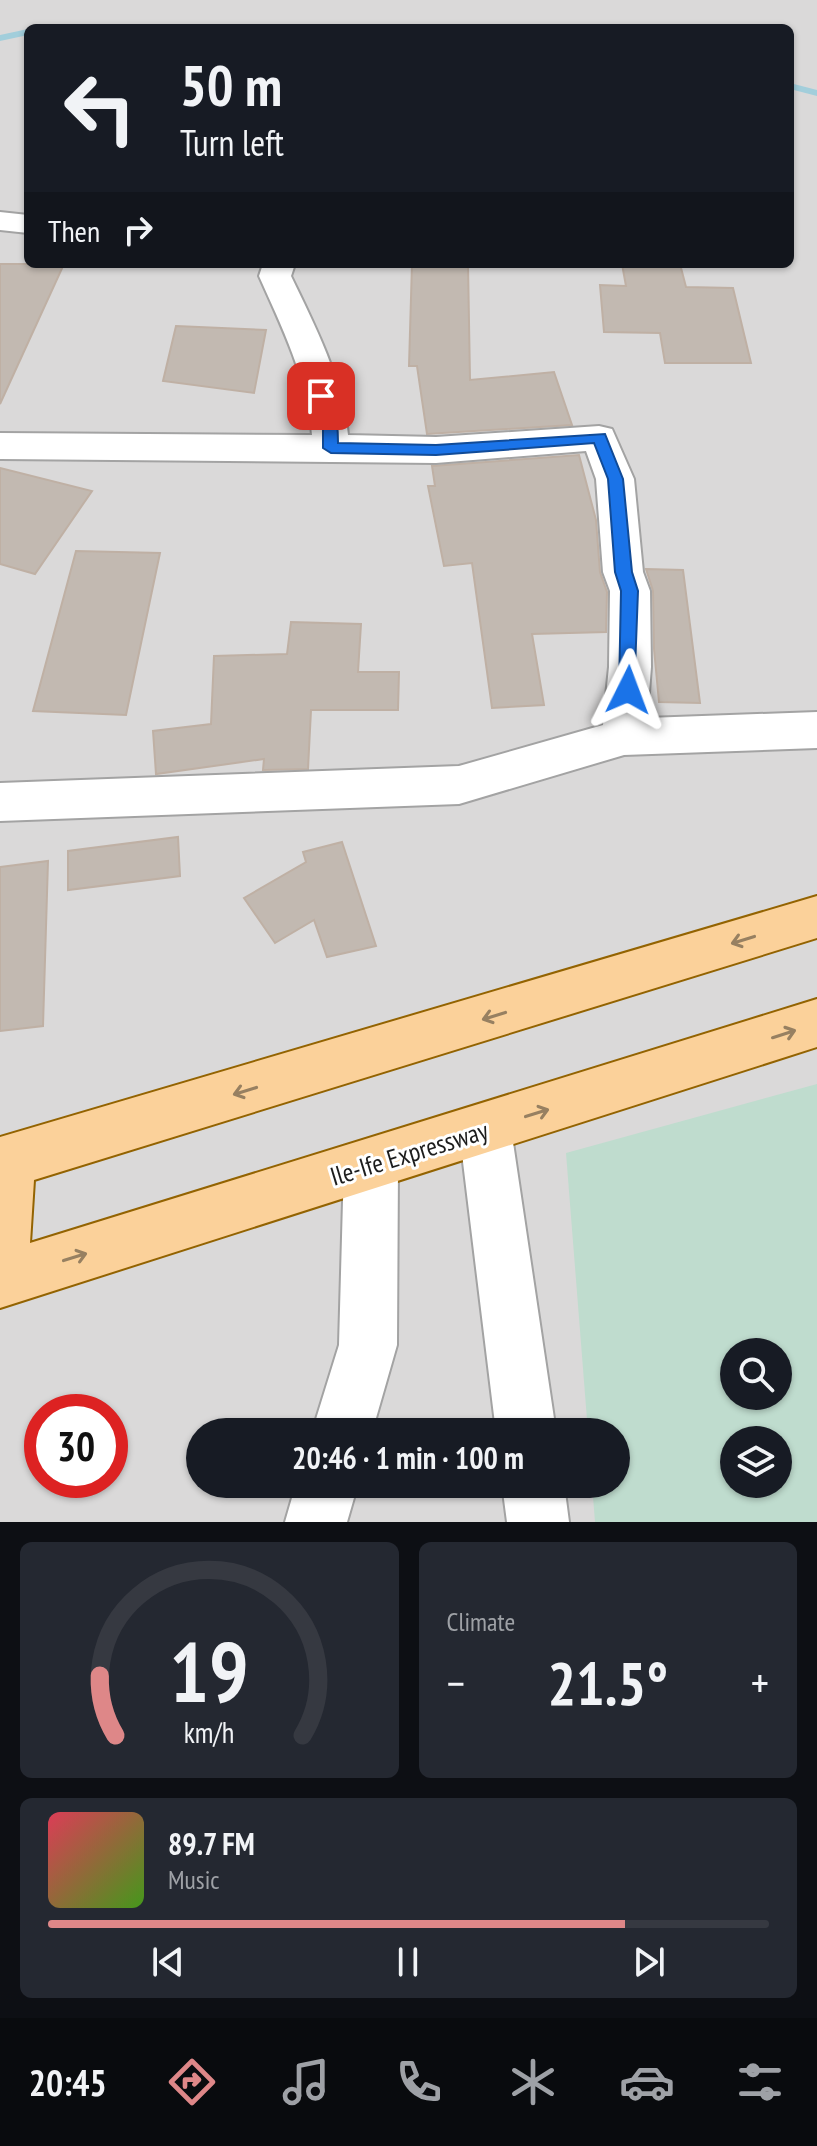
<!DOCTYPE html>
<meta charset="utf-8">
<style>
body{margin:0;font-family:"PT Sans Narrow",sans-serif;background:#242831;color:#f1f3f6;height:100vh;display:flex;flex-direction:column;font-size:30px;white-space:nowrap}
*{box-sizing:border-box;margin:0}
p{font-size:26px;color:#9ea1a6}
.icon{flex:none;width:44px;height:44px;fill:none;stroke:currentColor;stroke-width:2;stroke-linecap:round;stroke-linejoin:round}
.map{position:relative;height:1522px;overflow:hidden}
.drawer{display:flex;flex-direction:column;gap:20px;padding:20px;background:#0d0f14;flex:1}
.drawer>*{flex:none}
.banner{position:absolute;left:24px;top:24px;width:770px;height:244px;border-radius:12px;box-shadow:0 2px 6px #0004;background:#171b24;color:#f1f3f6;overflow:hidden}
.fabs{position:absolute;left:720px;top:1338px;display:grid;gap:16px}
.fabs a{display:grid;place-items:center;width:72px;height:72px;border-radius:50%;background:#171b24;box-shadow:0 2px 6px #0004;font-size:40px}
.speed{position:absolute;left:24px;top:1394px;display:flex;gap:16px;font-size:40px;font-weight:700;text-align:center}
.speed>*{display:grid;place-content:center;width:104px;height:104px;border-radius:50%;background:#171b24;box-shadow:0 2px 6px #0004;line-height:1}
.speed .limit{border:12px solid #d22;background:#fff;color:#111}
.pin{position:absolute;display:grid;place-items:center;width:68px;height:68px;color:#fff;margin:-34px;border-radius:16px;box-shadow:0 4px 12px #0006}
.me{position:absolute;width:88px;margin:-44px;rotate:3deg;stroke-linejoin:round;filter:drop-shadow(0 0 6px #0008)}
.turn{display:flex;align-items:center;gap:28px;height:168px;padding:0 24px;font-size:36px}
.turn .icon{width:104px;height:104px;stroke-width:2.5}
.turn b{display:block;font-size:56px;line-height:68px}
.then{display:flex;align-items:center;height:76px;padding:0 24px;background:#0003;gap:16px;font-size:30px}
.big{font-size:60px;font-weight:800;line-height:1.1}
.drawer .widget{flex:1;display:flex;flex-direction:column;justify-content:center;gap:12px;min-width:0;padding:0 28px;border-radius:12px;background:#242831}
.drawer .dial{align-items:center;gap:0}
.dial svg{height:208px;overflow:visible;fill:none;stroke:#363941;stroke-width:7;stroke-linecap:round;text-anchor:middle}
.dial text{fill:#f1f3f6;stroke:none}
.song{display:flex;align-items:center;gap:24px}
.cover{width:96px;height:96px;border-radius:12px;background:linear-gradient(135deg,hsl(350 70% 55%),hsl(100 70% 35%))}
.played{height:8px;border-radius:4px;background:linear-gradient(90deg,#de8788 80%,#363941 80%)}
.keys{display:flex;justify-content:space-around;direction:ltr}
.heat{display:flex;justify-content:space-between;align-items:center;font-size:44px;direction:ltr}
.drawer .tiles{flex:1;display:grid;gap:20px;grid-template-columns:1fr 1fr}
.widget:last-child{grid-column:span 2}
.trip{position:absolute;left:186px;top:1418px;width:444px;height:80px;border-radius:40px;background:#171b24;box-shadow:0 2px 6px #0004;font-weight:800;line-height:80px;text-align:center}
.tabs{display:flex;height:128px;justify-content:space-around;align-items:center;background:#090b0e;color:#9ea1a6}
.tabs .icon{width:56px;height:56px}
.tabs .on{color:#de8788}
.tabs b{font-size:36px;color:#f1f3f6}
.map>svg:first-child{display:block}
.residential{fill:#dad9d9;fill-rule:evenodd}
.wetland{fill:#bfdcce;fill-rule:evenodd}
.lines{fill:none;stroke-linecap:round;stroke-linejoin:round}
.stream{fill:#a2cedb;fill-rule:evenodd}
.building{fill:#c2b9b1;stroke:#bfb0a4;stroke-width:2}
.minor-casing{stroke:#a3a3a3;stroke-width:4}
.primary-casing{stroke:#936301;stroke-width:4}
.minor{fill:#fff;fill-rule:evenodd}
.primary{fill:#fbd19a;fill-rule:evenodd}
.oneway{stroke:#978061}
.route{fill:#1a73e8;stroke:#114b97;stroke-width:2}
.labels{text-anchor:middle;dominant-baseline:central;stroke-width:6;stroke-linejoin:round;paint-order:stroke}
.near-street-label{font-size:26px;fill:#1c1c1c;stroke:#fff}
</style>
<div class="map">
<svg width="817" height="1522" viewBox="0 0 817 1522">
<rect width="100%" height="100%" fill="#eeeae2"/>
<path class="residential" d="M0,0H817V1522H0ZM28,28H790V264H28ZM734,1352H778V1396H734ZM42,1412H110V1480H42ZM200,1432H616V1484H200ZM734,1440H778V1484H734Z"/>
<path class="wetland" d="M817,1084V1522H595L592,1484H616V1432H588L566,1153ZM734,1352H778V1396H734ZM734,1440H778V1484H734Z"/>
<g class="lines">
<path class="stream" d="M28,29V35L0,41V35Z
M790,83L817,90V96L790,89Z"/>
</g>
<path class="building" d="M0,264H64L0,404Z
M412,264H468L470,380L554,372L572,425L427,434L417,366H409Z
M622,264H680L686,287L733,288L751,363H665L660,333L604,332L600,285L626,286Z
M176,326L266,330L254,393L163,381Z
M579,455L596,520L600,572L607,592L606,632L532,634L544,705L492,708L472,563L444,566L428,486H435L432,466Z
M0,468L92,491L35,574L0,564Z
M76,551L160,553L126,715L33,711Z
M646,569L683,570L700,703L659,702L654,649L653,591Z
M291,622L361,624L358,672H399L398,710H311L308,769L263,770L264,759L156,774L153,731L211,724L214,656L287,654Z
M178,837L180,876L68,890V851Z
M342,842L376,946L327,957L314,920L275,943L244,898L306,862L303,852Z
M48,861L43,1026L0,1031V867Z"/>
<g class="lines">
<g class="minor-casing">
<path id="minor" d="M0,212L28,215V233L0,230Z
M263,264H295L291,276C315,326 343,380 348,435L436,437L599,426L612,429L634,479L643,572L650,591L651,667L647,718L817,712V748L624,755L459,804L0,821V783L459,766L603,725L609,667L610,591L603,572L596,479L586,451L436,463L0,459V433L312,435C308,380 281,325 259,276Z
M485,1103L504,1110L511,1129L556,1432H496L459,1129L466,1110Z
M371,1138L390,1146L398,1165L397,1345L372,1432H312L339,1345L344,1165L352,1146Z
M296,1484H358L347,1522H285Z
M502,1484H564L569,1522H507Z"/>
</g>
<g class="primary-casing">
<path id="primary" d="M817,896V938L34,1180L30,1243L817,999V1047L0,1308V1137Z"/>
</g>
<use href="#minor" class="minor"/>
<use href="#primary" class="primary"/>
</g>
<defs><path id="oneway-shaft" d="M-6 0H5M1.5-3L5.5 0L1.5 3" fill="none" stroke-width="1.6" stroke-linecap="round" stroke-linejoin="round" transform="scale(2)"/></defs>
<g class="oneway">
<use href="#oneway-shaft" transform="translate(743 940) rotate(163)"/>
<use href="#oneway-shaft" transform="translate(494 1016) rotate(163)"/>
<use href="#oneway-shaft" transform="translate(784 1034) rotate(-18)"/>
<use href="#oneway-shaft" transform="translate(245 1091) rotate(163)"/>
<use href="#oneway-shaft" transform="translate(537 1113) rotate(-17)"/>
<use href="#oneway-shaft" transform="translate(75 1257) rotate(-17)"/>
</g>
<path class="route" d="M321,391C337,399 338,427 338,443L436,445L605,434L623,479L632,572L638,591L634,695L628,697L619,690L621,591L615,572L608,479L594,443L436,455L331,453L323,448V424L314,396Z"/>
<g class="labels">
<g class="near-street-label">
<text transform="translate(409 1153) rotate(-17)">Ile-Ife Expressway</text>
</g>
</g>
</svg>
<div class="fabs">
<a><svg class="icon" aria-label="search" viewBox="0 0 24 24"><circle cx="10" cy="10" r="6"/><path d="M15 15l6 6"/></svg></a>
<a><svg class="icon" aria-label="layers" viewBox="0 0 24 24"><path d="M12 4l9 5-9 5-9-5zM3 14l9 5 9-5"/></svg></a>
</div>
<div class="speed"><div class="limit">30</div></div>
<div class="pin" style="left:321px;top:396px;background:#d93025"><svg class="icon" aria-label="arrive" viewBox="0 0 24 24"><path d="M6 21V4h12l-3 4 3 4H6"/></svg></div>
<svg class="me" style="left:628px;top:690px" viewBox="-20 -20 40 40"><path d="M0-17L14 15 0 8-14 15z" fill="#1a73e8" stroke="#fff" stroke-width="4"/></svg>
<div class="trip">20:46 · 1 min · 100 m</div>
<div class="banner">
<div class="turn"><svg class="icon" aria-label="left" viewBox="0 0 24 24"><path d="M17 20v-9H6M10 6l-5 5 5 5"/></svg><div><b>50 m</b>Turn left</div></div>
<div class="then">Then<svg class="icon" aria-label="right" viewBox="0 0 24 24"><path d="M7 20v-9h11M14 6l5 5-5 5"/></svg></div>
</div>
</div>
<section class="drawer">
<div class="tiles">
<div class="widget dial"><svg viewBox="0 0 100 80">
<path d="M14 69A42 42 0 1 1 86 69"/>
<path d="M14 69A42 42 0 0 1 8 46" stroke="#de8788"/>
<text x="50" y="56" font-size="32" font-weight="700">19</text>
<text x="50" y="72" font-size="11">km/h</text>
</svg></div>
<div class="widget"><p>Climate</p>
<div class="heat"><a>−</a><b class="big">21.5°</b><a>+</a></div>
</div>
<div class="widget">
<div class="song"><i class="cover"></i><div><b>89.7 FM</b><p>Music</p></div></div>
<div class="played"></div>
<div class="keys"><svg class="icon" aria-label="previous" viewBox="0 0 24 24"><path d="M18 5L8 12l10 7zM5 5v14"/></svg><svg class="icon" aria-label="pause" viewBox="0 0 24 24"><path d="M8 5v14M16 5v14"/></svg><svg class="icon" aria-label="next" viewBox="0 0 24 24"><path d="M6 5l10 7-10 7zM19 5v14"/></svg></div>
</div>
</div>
</section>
<nav class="tabs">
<b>20:45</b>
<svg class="icon on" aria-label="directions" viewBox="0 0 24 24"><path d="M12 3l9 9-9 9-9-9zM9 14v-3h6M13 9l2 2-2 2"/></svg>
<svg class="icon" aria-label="music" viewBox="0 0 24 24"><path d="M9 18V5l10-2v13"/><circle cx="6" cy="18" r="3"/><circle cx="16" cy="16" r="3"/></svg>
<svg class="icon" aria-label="phone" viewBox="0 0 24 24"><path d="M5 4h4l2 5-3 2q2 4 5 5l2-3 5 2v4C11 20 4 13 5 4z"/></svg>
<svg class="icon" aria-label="climate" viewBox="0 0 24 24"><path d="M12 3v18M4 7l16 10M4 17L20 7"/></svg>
<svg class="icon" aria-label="car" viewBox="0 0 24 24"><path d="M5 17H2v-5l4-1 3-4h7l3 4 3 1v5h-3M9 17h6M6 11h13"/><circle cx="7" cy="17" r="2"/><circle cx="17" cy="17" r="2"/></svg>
<svg class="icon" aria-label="filters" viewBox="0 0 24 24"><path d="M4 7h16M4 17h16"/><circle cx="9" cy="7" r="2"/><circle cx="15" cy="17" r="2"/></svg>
</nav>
